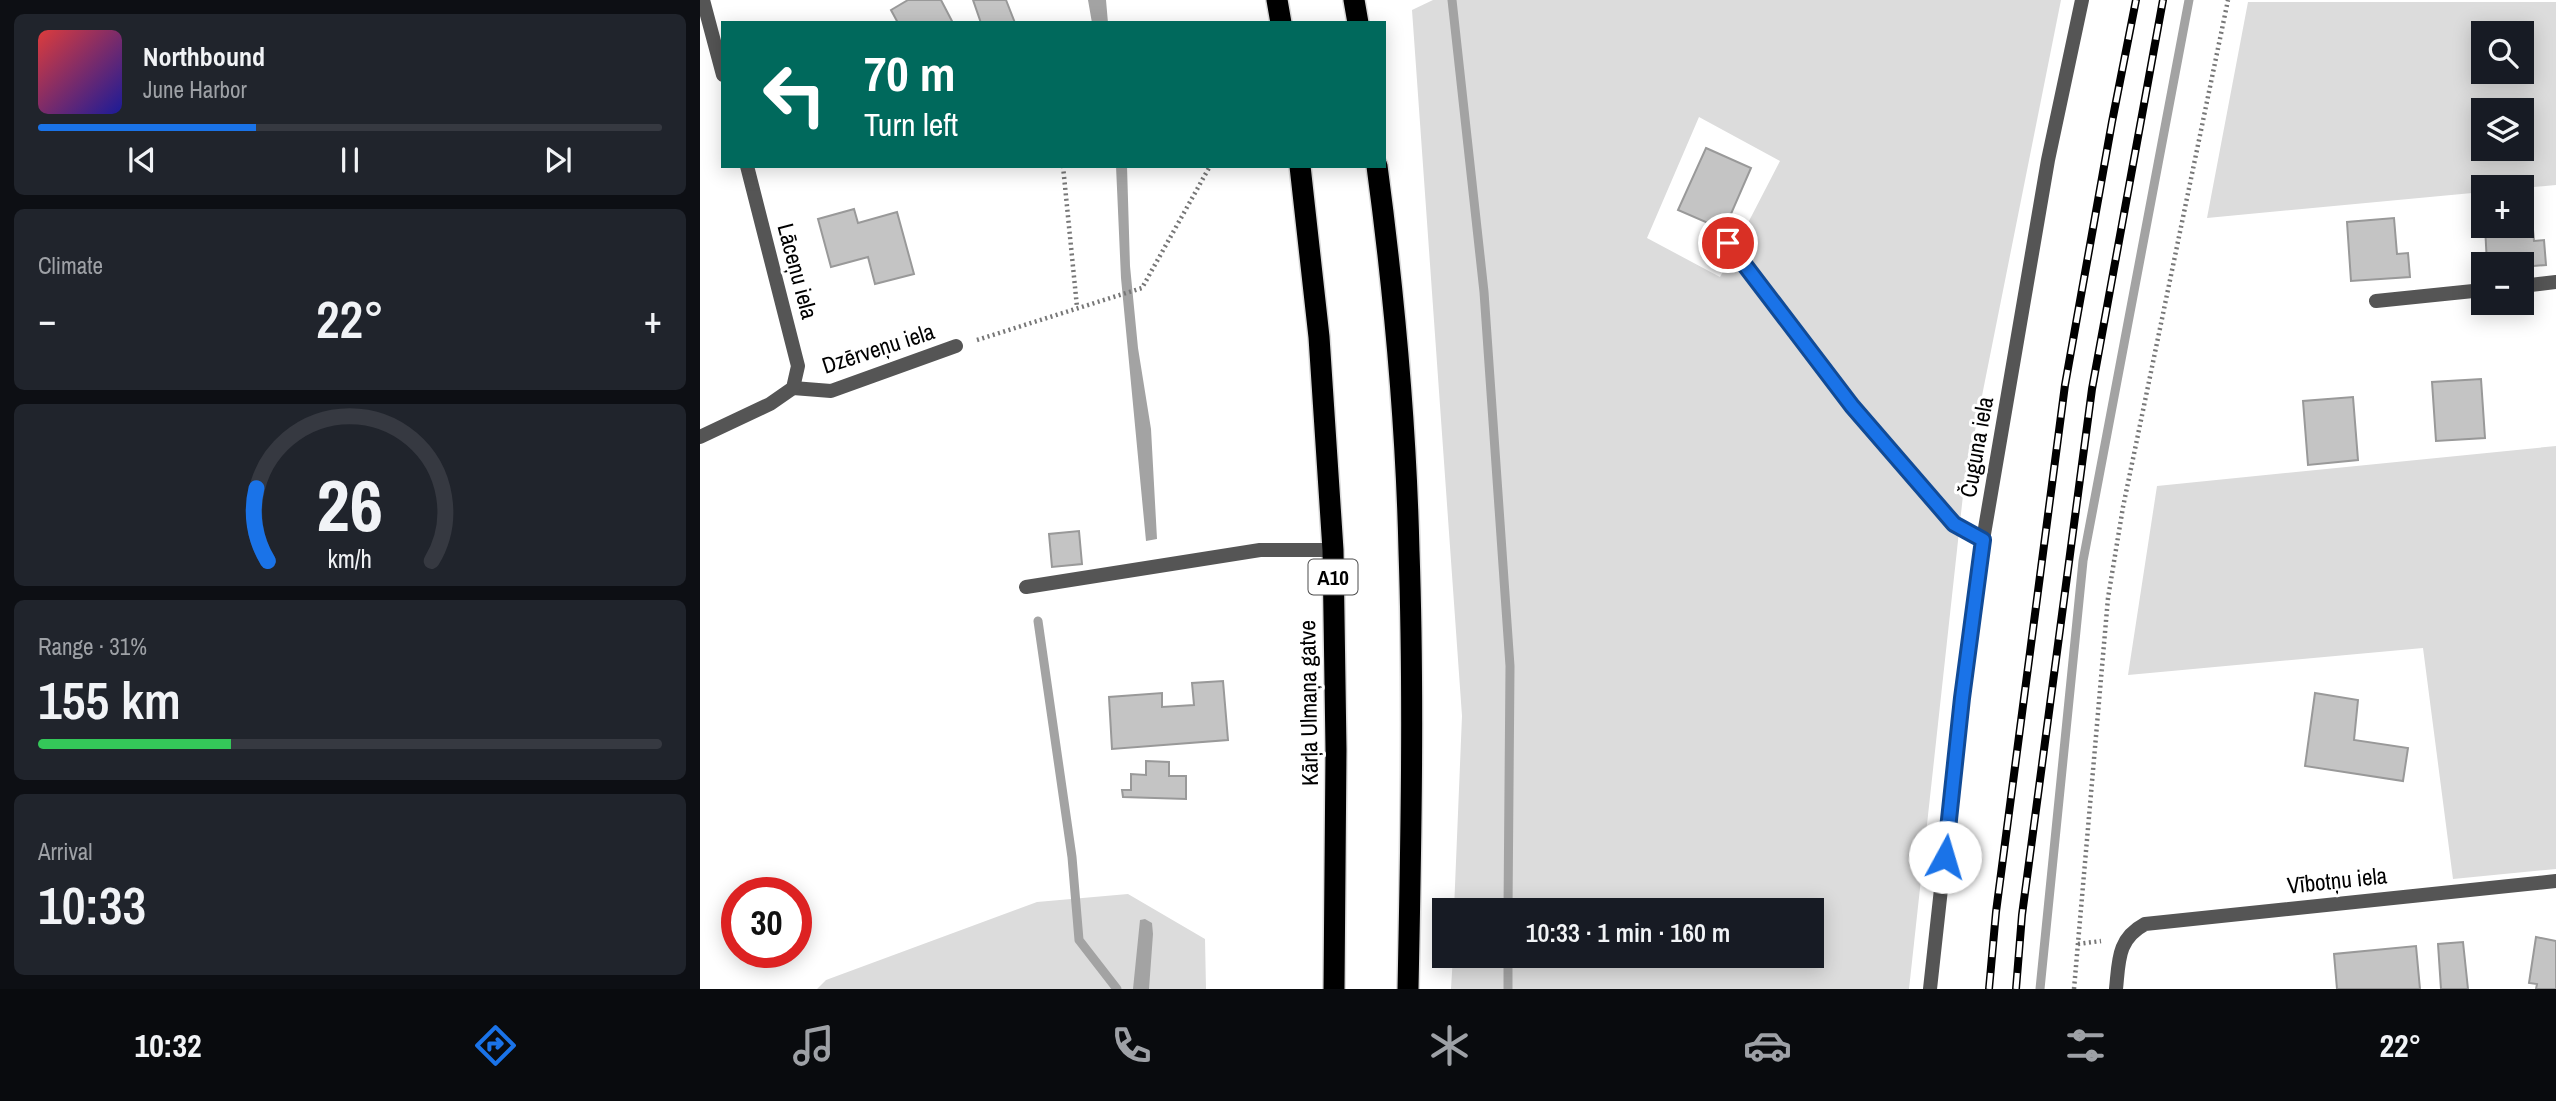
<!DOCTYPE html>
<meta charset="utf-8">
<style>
body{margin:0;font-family:"Archivo Narrow",sans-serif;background:#20242c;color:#f1f3f6;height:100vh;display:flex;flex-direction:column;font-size:26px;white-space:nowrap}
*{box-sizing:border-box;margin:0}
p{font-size:23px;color:#9ea1a6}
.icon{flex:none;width:38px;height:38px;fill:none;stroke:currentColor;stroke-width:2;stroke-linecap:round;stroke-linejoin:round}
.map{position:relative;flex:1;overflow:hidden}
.side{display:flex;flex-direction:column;gap:14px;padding:14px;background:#0d0f14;width:700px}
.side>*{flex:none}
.banner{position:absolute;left:21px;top:21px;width:665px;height:147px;border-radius:0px;box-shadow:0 4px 18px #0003;background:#00695c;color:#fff;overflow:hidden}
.fabs{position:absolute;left:1771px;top:21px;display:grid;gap:14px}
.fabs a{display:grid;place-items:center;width:63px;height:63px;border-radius:0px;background:#171b24;box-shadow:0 4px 18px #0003;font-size:35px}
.speed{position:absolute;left:21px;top:877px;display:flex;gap:14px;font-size:35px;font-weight:700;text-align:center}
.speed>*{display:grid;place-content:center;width:91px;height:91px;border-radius:50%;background:#171b24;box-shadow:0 4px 18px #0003;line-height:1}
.speed .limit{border:10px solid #d22;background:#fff;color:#111}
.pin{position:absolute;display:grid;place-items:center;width:60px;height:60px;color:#fff;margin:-30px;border:4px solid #fff;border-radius:50%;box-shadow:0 2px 7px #0007}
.me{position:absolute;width:77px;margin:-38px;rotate:6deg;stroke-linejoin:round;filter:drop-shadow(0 0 5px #0008)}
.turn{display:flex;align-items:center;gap:24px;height:147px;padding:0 28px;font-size:32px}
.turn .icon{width:91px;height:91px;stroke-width:2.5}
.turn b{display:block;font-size:49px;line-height:60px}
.big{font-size:52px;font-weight:600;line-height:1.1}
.side .widget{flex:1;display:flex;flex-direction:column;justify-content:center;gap:10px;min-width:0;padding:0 24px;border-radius:10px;background:#20242c}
.side .dial{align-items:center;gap:0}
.dial svg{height:182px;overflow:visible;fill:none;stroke:#363941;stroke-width:7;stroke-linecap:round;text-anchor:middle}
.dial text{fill:#f1f3f6;stroke:none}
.song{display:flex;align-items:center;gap:21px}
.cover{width:84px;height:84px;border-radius:10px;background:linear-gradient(135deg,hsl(0 70% 55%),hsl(240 70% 35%))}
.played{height:7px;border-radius:4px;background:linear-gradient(90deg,#1a73e8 35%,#363941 35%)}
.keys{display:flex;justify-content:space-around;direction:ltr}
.heat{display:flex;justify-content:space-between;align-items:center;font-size:38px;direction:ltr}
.charge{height:10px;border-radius:5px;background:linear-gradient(90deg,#34c759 31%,#363941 0)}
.trip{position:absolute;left:732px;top:898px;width:392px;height:70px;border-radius:0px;background:#171b24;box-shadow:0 4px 18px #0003;font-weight:600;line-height:70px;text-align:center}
.dock{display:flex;height:112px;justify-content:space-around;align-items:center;background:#090b0e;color:#9ea1a6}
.dock .icon{width:49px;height:49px}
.dock .on{color:#1a73e8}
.dock b{font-size:32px;color:#f1f3f6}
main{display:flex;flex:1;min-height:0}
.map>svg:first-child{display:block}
.green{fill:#dcdcdc;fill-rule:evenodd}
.water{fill:#a3a3a3}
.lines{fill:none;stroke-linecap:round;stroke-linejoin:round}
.stream{stroke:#a3a3a3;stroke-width:9}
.building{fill:#c4c4c4;stroke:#999;stroke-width:2}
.highway-casing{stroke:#dbdbdb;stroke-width:24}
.path{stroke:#777;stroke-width:4.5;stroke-dasharray:2 3.5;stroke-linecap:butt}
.lane{stroke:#555;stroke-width:14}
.street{stroke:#555;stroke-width:14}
.highway{stroke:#000;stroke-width:21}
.rail-casing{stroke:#000;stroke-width:8}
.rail{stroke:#fff;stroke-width:5;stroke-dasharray:16;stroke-linecap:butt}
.route-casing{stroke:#114b97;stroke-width:18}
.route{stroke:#1a73e8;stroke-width:12}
.labels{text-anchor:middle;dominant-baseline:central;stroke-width:6;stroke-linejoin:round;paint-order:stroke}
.shield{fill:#fff;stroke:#4c4c4c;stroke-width:2}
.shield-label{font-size:21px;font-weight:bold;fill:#000}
.street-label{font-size:23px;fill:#000;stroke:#fff}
</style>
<main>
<section class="side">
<div class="widget">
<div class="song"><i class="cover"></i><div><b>Northbound</b><p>June Harbor</p></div></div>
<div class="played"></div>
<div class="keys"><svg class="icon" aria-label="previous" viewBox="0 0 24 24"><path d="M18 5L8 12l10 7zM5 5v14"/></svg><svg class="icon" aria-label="pause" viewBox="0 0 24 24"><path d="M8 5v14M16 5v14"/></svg><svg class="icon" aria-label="next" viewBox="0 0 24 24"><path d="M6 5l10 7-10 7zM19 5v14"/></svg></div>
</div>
<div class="widget"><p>Climate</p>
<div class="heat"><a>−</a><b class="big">22°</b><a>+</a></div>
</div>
<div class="widget dial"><svg viewBox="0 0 100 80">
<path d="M14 69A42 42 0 1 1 86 69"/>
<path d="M14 69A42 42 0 0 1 9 37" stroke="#1a73e8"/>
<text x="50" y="56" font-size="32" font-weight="700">26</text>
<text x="50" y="72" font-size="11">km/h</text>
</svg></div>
<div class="widget"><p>Range · 31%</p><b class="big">155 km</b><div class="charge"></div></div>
<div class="widget"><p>Arrival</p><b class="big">10:33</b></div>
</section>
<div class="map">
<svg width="1856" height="989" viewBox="0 0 1856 989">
<rect width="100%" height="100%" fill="#fff"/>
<path class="green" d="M733,0H1361L1264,486L1209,989H751L753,956H1111V910H754L762,716L712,10ZM999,117L1080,161L1020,277L947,238Z
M1548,2H1856V185L1822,188L1783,187V192L1507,218ZM1783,33H1822V72H1783ZM1783,110H1822V149H1783Z
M1856,446V869L1753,879L1723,648L1428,675L1457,486Z
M428,894L505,939L506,989H117L126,980L337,902Z"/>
<path class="water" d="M388,0H406L408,23H392Z
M416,166H427L430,266L438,348L451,429L457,539L446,541L421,278Z
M445,919L452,923L453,934L449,989H433L440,920Z"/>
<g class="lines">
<path class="stream" d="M752,0L784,292L810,666L808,910
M338,621L372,857L379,940L417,989
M808,989V956
M1340,989L1383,561L1489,0"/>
</g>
<path class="building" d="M208,0H241L253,23H198L191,10Z
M273,0H306L315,23H281Z
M1006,148L1051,168L1024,230L978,210Z
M1831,206L1834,241L1844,240L1846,265L1822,267V264H1787L1785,226H1822V207Z
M154,209L158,223L197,212L214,274L175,284L168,257L131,267L118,219Z
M1694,218L1697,254L1708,253L1710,277L1651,281L1647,222Z
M1781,379L1785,438L1736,441L1732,382Z
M1653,397L1658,460L1608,465L1603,401Z
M379,531L382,564L352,567L349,534Z
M523,681L528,740L412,749L409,697L462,693V707L494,705L492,683Z
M1615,693L1658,700L1654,740L1708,748L1703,781L1605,766Z
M446,761L469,762V776H486V799L423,797L422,790H431V774L446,775Z
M1836,937L1856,941V989H1836L1837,984L1829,983Z
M1763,942L1768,989H1741L1738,944Z
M1716,946L1720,989H1637L1634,954Z"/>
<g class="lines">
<g class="highway-casing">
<path id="highway" d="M577,0L581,23
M654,0L658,23
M600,166L619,337L633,550L636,750L634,989
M677,166C694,293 706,422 709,551C714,697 711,843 708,989"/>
</g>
<path class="path" d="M363,166L377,307
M277,340L442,288L510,166
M1378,944L1401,941
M1374,989L1408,598L1423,507L1528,0"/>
<path class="lane" d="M1028,243L1152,406L1254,524L1283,540
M1822,286L1856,282
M1676,301L1783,290
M93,388L131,391L256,346
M326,587L560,550H633"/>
<path class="street" d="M3,0L23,75
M0,437L70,404L93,388L98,366L47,166
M1230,989L1262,698L1283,540L1348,160L1382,0
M1416,989C1419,961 1417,939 1445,924L1856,881"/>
<use href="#highway" class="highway"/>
<g class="rail-casing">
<path id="rail" d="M1289,989L1296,912L1365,385L1412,122L1436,0
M1316,989L1322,915L1392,389L1463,0"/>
</g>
<use href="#rail" class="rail"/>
</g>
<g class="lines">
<g class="route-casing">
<path id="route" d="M1028,243L1152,406L1254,524L1283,540L1262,698L1245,857"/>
</g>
<use href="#route" class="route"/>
</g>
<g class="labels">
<rect class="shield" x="608.5" y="559.5" width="49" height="35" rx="5"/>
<g class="shield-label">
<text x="633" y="577">A10</text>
</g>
<g class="street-label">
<text transform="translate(98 271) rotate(75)">Lāceņu iela</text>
<text transform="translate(178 348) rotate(-18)">Dzērveņu iela</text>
<text transform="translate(1276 447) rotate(-80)">Čuguna iela</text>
<text transform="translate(608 703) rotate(-91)">Kārļa Ulmaņa gatve</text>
<text transform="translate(1637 880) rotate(-6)">Vībotņu iela</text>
</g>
</g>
</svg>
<div class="fabs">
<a><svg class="icon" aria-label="search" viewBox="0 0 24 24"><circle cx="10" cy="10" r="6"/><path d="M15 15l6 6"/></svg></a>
<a><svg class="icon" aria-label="layers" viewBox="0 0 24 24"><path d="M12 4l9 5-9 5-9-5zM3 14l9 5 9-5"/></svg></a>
<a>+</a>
<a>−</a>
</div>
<div class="speed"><div class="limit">30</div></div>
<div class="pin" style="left:1028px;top:243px;background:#d93025"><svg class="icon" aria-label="arrive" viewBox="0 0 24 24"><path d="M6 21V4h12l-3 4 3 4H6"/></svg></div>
<svg class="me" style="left:1245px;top:857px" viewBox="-20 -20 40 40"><circle r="19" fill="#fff"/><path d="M0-13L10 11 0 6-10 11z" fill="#1a73e8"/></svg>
<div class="trip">10:33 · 1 min · 160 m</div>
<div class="banner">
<div class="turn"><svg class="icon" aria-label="left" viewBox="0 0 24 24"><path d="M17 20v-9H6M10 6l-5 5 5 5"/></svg><div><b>70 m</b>Turn left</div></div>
</div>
</div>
</main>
<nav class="dock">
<b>10:32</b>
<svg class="icon on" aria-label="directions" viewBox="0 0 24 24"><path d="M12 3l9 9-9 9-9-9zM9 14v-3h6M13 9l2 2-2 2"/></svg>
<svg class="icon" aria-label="music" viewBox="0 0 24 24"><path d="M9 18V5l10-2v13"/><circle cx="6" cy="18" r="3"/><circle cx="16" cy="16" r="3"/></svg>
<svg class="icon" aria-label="phone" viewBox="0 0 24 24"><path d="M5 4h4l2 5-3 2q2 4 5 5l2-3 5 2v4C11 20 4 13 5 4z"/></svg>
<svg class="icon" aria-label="climate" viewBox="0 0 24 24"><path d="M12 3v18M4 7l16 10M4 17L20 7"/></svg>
<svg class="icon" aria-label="car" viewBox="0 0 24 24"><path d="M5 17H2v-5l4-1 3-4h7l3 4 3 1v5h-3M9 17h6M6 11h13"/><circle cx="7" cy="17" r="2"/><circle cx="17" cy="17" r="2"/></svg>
<svg class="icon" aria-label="filters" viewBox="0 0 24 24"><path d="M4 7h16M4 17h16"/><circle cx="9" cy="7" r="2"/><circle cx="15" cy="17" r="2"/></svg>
<b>22°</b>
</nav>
